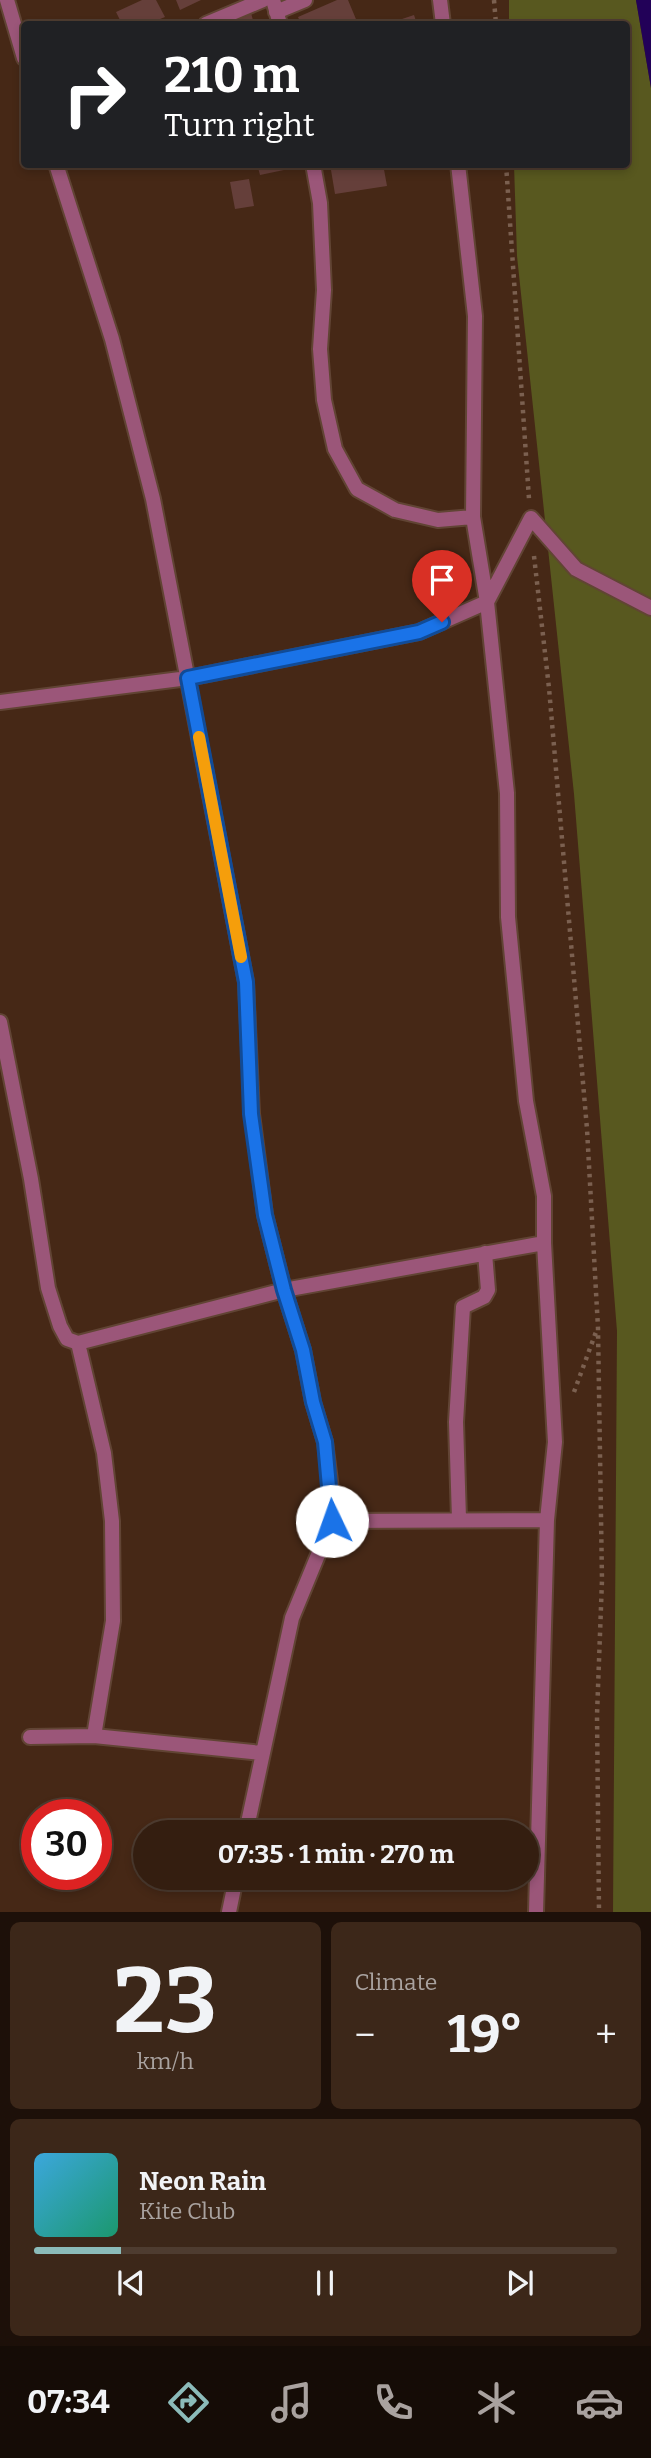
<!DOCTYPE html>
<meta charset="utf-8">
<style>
body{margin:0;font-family:Bitter,serif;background:#3c2719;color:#f1f3f6;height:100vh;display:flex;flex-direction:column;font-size:26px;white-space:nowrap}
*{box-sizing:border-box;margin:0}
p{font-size:23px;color:#a9a29f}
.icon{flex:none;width:38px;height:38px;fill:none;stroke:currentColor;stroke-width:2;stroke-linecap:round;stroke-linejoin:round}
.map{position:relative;height:1912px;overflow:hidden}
.panel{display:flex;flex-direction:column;gap:10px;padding:10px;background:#1d1009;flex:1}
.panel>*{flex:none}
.hud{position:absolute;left:21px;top:21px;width:609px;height:147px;border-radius:7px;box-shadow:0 4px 10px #0003,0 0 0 2px #4e3c30;background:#202124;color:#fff;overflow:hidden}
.speed{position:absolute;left:21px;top:1799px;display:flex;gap:14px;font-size:35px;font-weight:700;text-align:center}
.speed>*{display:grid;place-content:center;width:91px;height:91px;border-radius:50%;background:#341e10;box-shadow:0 4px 10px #0003,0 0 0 2px #4e3c30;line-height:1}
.speed .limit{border:10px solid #d22;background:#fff;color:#111}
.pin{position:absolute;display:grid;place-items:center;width:60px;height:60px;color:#fff;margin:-72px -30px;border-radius:50% 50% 50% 0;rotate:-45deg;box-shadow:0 0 7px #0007}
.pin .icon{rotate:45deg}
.me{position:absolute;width:77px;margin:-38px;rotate:357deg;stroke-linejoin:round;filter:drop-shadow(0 0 5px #0008)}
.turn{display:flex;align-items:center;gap:24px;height:147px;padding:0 28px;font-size:32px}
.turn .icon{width:91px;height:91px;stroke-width:2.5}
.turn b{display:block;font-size:49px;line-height:60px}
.big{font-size:52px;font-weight:700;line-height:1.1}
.panel .widget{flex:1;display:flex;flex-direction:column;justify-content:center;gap:10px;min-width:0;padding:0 24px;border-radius:10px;background:#3c2719}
.panel .dial{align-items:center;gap:0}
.dial b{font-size:91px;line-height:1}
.song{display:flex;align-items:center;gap:21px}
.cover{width:84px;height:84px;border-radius:10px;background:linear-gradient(135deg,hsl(200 70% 55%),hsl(160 70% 35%))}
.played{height:7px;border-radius:4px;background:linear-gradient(90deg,#8bbbb9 15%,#4e3c30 15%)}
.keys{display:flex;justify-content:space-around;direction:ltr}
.heat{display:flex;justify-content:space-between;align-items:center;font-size:38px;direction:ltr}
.panel .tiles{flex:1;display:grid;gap:10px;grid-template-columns:1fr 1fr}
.widget:last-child{grid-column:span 2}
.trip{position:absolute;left:133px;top:1820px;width:406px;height:70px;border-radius:35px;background:#341e10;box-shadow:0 4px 10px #0003,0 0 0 2px #4e3c30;font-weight:700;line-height:70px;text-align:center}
.tabs{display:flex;height:112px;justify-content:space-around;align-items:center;background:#150c06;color:#a9a29f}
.tabs .icon{width:49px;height:49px}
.tabs .selected{color:#8bbbb9}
.tabs b{font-size:32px;color:#f1f3f6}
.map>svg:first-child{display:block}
.green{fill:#58581f}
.water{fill:#220158}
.building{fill:#653f3a}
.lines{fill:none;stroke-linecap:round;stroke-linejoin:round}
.minor-casing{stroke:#614434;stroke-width:18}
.path{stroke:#7b6050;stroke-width:4.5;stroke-dasharray:3.5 5;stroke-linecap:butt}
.minor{stroke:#9b5679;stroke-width:14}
.route-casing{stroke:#114b97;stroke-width:18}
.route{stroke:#1a73e8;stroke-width:12}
.slow{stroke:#f59e0b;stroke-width:12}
</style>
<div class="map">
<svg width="651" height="1912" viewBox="0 0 651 1912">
<rect width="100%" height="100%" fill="#462816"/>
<path class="green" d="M509,0H636L651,88V1912H613L617,1331L574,794L517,256L514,165L626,164V24H509Z"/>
<path class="water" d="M636,0H651V88Z"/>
<path class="building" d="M142,0H156L165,17L148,24H122L116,12Z
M176,0H201L180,10Z
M337,0H348L358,24H301L298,17Z
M251,13L254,24H214Z
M414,15L417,24H387Z
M257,164H303V166L260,175Z
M365,164H383L387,186L335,194L331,170Z
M249,179L254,206L235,209L230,182Z"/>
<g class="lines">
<g class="minor-casing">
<path id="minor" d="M7,0L24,58
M273,0L280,24
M440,0L443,24
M276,12L305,0
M206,24L263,0
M56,164L112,339L153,499L246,982L252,1114L265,1215L284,1290L303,1350L313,1402L325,1442L331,1489L332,1521L292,1618L246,1832
M313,164L320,203L324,290L320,349L324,400L335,449L357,489L395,510L438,520L473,517
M458,164L475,316L473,517L487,602L507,793L508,917L526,1101L544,1196V1243L555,1442L547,1520L536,1912
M0,702L188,678L419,632L487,602L531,518L576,569L651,608
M0,1022L31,1179L48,1288L60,1326L67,1339L78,1343L284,1290L544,1243
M78,1343L104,1453L112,1521L113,1621L94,1736
M459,1519L456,1422L463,1307L484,1297L488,1290L485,1253
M332,1521L547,1520
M30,1737L94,1736L262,1753
M229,1912L236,1878"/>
</g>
<path class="path" d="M494,0L496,24
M506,164L529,499
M534,556L549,688L587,1129L598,1328L602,1580L597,1715L599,1912
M574,1392L596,1332"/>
<use href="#minor" class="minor"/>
</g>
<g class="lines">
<g class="route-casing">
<path id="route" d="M332,1521L325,1442L313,1402L303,1350L284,1290L265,1215L251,1114L246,982L188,678L419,632L442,622"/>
</g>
<use href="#route" class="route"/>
<path class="slow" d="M199,737L241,957"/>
</g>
</svg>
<div class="speed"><div class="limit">30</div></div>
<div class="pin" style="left:442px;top:622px;background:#d93025"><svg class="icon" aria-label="arrive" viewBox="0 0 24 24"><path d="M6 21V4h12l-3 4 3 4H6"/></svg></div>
<svg class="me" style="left:332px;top:1521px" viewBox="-20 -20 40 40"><circle r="19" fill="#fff"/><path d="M0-13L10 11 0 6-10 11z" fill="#1a73e8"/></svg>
<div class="trip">07:35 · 1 min · 270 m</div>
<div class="hud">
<div class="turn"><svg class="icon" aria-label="right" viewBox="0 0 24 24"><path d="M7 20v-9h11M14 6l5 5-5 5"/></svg><div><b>210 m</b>Turn right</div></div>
</div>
</div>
<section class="panel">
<div class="tiles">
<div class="widget dial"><b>23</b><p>km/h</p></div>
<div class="widget"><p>Climate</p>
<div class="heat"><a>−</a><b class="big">19°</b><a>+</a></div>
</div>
<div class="widget">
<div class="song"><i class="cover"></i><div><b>Neon Rain</b><p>Kite Club</p></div></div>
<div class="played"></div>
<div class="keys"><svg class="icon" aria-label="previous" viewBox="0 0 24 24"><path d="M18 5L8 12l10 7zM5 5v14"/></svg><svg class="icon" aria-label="pause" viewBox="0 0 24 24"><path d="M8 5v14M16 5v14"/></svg><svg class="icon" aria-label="next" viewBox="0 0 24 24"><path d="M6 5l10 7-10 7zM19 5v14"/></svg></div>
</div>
</div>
</section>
<nav class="tabs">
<b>07:34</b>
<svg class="icon selected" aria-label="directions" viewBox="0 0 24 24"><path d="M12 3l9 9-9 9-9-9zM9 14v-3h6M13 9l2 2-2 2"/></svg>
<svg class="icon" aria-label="music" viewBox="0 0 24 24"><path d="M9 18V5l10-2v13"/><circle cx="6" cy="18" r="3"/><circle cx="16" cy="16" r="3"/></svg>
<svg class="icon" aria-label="phone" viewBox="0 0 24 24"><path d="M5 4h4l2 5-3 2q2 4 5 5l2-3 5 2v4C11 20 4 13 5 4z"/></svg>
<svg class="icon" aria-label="climate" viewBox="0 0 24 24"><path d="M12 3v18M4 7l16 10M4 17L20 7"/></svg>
<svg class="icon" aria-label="car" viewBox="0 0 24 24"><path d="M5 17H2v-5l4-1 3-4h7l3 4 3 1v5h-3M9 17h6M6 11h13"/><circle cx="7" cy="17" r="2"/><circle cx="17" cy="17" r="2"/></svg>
</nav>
